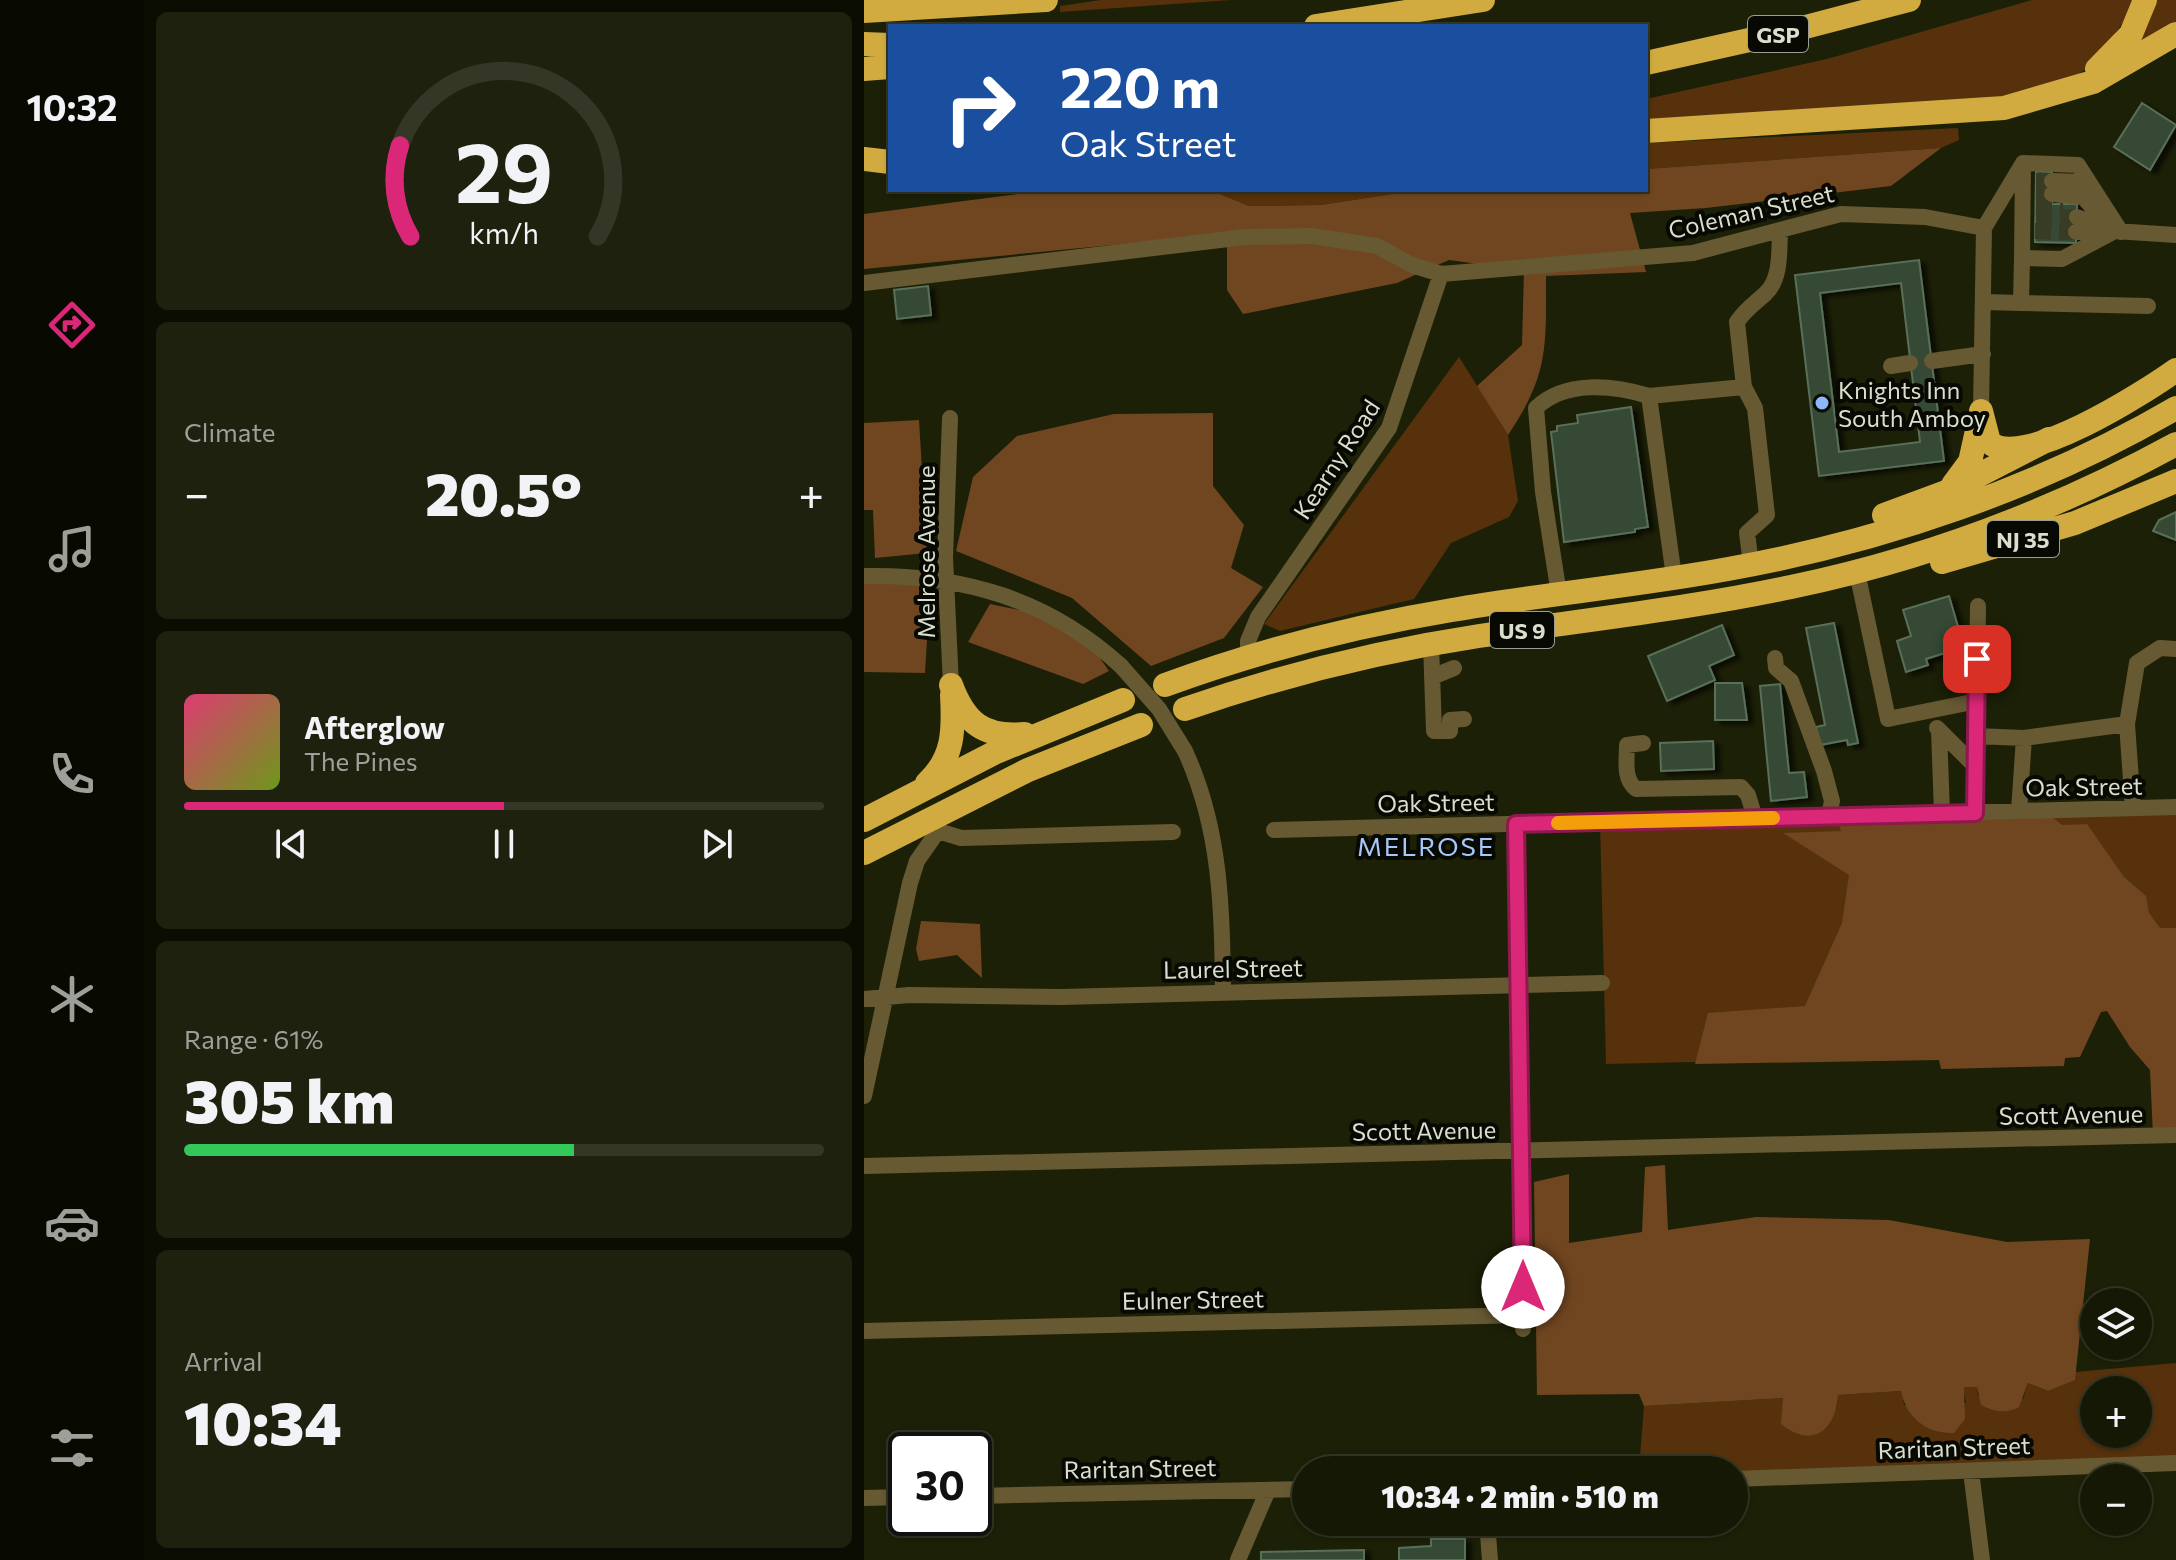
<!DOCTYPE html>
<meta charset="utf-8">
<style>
body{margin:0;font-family:Commissioner,sans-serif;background:#1e210e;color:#f1f3f6;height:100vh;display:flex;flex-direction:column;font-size:30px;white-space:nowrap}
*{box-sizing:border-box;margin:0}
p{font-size:26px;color:#9da09a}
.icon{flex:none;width:44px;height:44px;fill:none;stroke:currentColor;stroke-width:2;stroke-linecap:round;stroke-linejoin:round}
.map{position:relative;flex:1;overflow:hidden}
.details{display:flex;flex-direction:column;gap:12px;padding:12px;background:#0c0d02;width:720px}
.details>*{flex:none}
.top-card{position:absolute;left:24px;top:24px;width:760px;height:168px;border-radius:0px;box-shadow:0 2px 6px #0004,0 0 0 2px #343726;background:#1a4fa0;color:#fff;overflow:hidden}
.buttons{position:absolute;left:1216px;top:1288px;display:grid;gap:16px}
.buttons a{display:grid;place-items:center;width:72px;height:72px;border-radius:50%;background:#151804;box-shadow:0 2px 6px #0004,0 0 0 2px #343726;font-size:40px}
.speed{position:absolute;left:24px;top:1432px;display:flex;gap:16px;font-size:40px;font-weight:700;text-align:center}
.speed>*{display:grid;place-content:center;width:104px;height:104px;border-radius:50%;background:#151804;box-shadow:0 2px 6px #0004,0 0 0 2px #343726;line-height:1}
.speed .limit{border:4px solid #111;border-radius:12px;background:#fff;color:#111}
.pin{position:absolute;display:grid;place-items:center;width:68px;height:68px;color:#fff;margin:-34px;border-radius:16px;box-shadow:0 4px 12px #0006}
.me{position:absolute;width:88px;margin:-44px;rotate:0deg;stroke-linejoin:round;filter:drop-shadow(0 0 6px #0008)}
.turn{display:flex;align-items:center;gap:28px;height:168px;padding:0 40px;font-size:36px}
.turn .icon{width:104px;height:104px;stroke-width:2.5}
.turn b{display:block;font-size:56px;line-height:68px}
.big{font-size:60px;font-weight:800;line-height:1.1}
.details .tile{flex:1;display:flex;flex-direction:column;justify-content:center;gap:12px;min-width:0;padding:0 28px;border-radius:12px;background:#1e210e}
.details .dial{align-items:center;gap:0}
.dial svg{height:208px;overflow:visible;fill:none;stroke:#343726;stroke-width:7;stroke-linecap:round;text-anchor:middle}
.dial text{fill:#f1f3f6;stroke:none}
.song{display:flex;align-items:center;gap:24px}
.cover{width:96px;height:96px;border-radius:12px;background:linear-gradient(135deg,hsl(340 70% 55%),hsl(80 70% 35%))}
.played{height:8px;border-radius:4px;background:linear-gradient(90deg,#db2777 50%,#343726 50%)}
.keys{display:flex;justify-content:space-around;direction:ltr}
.heat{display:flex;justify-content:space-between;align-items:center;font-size:44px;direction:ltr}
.charge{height:12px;border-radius:6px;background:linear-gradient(90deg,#34c759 61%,#343726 0)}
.trip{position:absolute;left:428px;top:1456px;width:456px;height:80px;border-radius:40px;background:#151804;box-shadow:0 2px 6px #0004,0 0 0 2px #343726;font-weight:800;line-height:80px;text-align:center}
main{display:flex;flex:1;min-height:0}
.menu{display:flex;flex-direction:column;width:144px;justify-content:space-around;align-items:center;background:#080a02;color:#9da09a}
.menu .icon{width:56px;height:56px}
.menu .current{color:#db2777}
.menu b{font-size:36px;color:#f1f3f6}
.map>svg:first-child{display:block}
.green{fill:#56310c;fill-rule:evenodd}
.forest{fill:#704620}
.building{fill:#354a36;stroke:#596f59;stroke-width:2;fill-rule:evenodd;filter:url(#shadow)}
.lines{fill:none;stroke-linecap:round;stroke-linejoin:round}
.minor-tunnel{stroke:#383c24;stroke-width:16;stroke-dasharray:16 8;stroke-linecap:butt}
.minor{stroke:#675932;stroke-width:16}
.highway{stroke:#d1ab40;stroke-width:24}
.minor-bridge{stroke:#675932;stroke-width:16}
.route-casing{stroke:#8e194d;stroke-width:20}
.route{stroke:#db2777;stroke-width:14}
.slow{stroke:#f59e0b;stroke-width:14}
.poi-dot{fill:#8db9fc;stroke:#070902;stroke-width:3}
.labels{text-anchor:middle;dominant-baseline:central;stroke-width:8;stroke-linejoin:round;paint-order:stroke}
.shield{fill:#070902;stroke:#9b9e91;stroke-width:2}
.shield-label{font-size:22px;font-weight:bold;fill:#dadece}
.street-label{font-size:24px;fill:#dadece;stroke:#070902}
.poi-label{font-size:24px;fill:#dadece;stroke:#070902;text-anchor:start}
.neighbourhood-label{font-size:26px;letter-spacing:2px;fill:#a6c7f9;stroke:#070902}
</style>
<main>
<nav class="menu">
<b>10:32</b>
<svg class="icon current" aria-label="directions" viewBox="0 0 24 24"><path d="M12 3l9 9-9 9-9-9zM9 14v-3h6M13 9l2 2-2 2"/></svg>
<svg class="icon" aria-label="music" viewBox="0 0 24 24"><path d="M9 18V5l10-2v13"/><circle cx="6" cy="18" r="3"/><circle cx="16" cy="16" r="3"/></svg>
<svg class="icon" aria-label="phone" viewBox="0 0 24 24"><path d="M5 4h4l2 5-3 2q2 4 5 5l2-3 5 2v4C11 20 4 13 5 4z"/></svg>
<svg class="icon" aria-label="climate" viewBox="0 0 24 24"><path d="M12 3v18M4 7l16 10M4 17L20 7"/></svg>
<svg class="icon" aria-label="car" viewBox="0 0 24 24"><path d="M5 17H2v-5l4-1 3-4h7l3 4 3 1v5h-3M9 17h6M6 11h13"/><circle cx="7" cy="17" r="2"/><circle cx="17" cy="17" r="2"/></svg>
<svg class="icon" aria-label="filters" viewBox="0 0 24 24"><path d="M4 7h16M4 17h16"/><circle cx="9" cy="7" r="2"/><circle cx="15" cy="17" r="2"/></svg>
</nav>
<section class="details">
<div class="tile dial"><svg viewBox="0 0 100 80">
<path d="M14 69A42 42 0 1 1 86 69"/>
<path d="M14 69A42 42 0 0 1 10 34" stroke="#db2777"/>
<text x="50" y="56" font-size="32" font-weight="700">29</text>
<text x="50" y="72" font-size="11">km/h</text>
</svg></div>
<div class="tile"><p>Climate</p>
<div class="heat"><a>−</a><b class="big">20.5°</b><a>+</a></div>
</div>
<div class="tile">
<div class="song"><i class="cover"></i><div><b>Afterglow</b><p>The Pines</p></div></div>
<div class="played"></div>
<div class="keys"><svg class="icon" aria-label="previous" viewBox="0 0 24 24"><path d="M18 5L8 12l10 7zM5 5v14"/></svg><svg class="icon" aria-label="pause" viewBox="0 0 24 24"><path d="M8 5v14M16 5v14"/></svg><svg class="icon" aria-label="next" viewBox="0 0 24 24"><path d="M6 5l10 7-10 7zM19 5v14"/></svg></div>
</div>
<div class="tile"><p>Range · 61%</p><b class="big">305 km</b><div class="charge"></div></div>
<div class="tile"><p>Arrival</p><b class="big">10:34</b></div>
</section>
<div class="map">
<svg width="1312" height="1560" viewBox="0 0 1312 1560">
<defs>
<filter id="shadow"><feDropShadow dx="6" dy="3.5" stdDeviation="2" flood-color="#0009"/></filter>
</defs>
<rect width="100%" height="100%" fill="#1c2006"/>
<path class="green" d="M237,0H367L196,12V6Z
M1168,0H1274L1232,62L1215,74L1147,97L782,122V99L963,59Z
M1288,0H1312V24L1274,47Z
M1094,128L1095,140L1077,148L782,169V143Z
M346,190H554L457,205L385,206Z
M595,357L644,435L654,501L645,517L587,543L550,599L416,631L400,624Z
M1312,807V928H1288L1181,811Z
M972,816L1008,908L960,1059L742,1064L736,822Z
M1312,1363V1464L870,1479V1470H775L780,1406L920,1398L973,1407L974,1395L1038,1391L1040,1405L1102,1403L1099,1387L1113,1386L1114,1396L1159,1399L1164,1383L1184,1391L1210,1380L1211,1372ZM1230,1390H1274V1434H1230Z"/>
<path class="forest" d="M1077,148L1027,186L842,208L766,213L782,272L682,276C682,347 685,374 644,435L613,386L658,345L660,270L585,260L533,283L379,314L363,290V234L0,269V214L184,190H346L385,206L457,205L554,190H782V169Z
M349,413V486L380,525L367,568L399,587L360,638L287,666L208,598L92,551L109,477L153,436L250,414Z
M55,420L63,553L11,558L9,510H0V423Z
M22,576L66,589L61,673L0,672V581Z
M126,604L210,621L245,671L219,684L104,642Z
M1181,811L1198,825L1223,824L1260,877L1282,896L1285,913L1296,928H1312V1135L1289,1136L1286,1070L1266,1047L1243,1011L1237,1012L1216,1057L1201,1058L1200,1066L1077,1069L1075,1060L831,1064L844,1013L941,1006L978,923L985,875L919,833L977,831L972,816Z
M57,921L116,924L118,978L93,955L55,961L52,949Z
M801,1165L804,1230L892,1217L1025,1220L1143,1242L1226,1239L1211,1380L1184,1391L1164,1383L1155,1407C1142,1414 1131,1412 1117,1405L1113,1387H1100L1101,1419L1090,1433C1062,1434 1042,1417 1037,1391L974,1395C972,1429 949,1450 917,1424L919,1398L780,1406L775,1394L673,1395L670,1182L705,1174V1243L778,1232L781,1167Z"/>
<path class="building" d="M1278,103L1312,125L1286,170L1250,147Z
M1172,171L1188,172V204H1213L1212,243L1171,242Z
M1055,260L1080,461L955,476L931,275ZM1037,283L1056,442L975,452L956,293Z
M64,286L67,315L33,319L30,290Z
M767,407L784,527L771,529V532L700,542L687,432L693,431V426L714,423L713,415Z
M1312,512V540L1289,531L1295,520Z
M1085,596L1100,647L1062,659L1064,665L1042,672L1033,641L1047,636L1039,610Z
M970,623L994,743L984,745L983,740L956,745L952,727L961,725L942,628Z
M858,625L870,655L845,666L851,680L803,701L784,656Z
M851,683H878L883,720H851Z
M916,684L925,773L940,772L943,797L907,801L896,686Z
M849,741L850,769L797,771L796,743Z
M567,1539H601V1560H535V1548L567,1546Z
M500,1550V1560H397V1552Z"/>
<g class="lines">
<path class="minor-tunnel" d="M1172,181H1188
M1172,194H1188
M1172,206L1199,207
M1172,218L1213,217
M1171,231L1212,232"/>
<path class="minor" d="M1159,163L1214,165L1257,232
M1188,181L1218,182L1226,193
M1188,194L1219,197L1241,221
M1213,217L1245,229
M1120,228L1159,163
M1212,232L1241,231
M1158,258L1159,163
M577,274L829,253L977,214L1061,217L1120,228
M0,283L381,237L448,236L513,246L548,265L577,274
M1120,302L1157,303L1158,258L1198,259L1251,231L1312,235
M1157,303L1284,306
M1068,361L1119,354
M1027,366L1046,363
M1117,411L1120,228
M86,418L81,558L87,685
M887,564L883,533L903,515L891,408L880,387L873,322C881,310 890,304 901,294C917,280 915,253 916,232
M993,572L1024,719L1113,701
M0,576C98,574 184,599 257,666
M810,577L785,396L880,387
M695,594L679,492L672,408C701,380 749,385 785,396
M567,644L570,731H586V720L600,719
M384,657V641L394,617L525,428L577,274
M911,658L912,668L927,681L960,771L968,801L965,816
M568,677L590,668
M1263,724L1273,663L1296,648L1312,649
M1073,728L1111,766
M1075,730L1078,813
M1112,736L1160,738
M779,743L763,745C763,760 759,779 772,789L877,787L884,795L891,818
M321,751C357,829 358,908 359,992
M1155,811L1160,738L1263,724L1269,808
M1111,813L1114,606
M652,824L659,1329
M410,830L1312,807
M0,999L45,995L198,997L738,983
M0,1096L46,883L53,861L74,831L97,838L309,832
M0,1166L1312,1135
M0,1331L659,1315
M1107,1471L1118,1560
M870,1479L1312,1463
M110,1496L442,1489
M0,1498L42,1497
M623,1522L626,1560
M374,1560L404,1490"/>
<path class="highway" d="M0,11L182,0
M452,26L619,0
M0,44L26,45
M782,63L930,30L1045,0
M0,69L26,67
M1233,69L1267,34L1281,0
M782,131L1140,108L1229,82L1312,34
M0,159L26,162
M1117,411L1125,442C1157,472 1281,392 1312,370
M1089,485L1106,462L1116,417
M1020,515L1082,492L1185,439
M1078,562L1211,523L1312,481
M87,685C101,723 120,738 161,734
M301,685C394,651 491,626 588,610C679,594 772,586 864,569C1020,541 1175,488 1312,408
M321,709C416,676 516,651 615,636C719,620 824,609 927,587C1062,559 1191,510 1312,444
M63,783C90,758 90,730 88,695
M0,820L130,753L259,700
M0,853L164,770L277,725"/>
<path class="minor-bridge" d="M257,666L295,709L321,751"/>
</g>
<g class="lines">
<g class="route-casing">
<path id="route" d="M659,1287L652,824L1111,813L1113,659"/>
</g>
<use href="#route" class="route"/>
<path class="slow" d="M694,823L909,818"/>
</g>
<circle class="poi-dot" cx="958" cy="403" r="8"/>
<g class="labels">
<g class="shield">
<rect x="884" y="16" width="60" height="36" rx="6"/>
<rect x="1123" y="521" width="72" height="36" rx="6"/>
<rect x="626" y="612" width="64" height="36" rx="6"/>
</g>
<g class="shield-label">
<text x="914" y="34">GSP</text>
<text x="1159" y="539">NJ 35</text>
<text x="658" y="630">US 9</text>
</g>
<g class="street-label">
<text transform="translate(887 211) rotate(-13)">Coleman Street</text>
<text transform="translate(472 459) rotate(-57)">Kearny Road</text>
<text transform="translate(61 552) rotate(-90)">Melrose Avenue</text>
<text transform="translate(1220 786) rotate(-1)">Oak Street</text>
<text transform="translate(572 802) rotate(-1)">Oak Street</text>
<text transform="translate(369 968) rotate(-1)">Laurel Street</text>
<text transform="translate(1207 1114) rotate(-1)">Scott Avenue</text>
<text transform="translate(560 1130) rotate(-1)">Scott Avenue</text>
<text transform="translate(329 1299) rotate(-1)">Eulner Street</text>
<text transform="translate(1090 1447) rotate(-2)">Raritan Street</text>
<text transform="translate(276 1468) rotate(-1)">Raritan Street</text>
</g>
<g class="poi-label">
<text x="974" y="389">Knights Inn<tspan x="974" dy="28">South Amboy</tspan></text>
</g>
<g class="neighbourhood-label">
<text x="562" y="845">MELROSE</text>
</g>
</g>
</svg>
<div class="buttons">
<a><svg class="icon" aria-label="layers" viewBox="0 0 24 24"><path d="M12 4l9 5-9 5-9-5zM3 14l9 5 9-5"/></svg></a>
<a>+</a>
<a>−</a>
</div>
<div class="speed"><div class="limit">30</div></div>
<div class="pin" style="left:1113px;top:659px;background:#d93025"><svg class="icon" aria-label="arrive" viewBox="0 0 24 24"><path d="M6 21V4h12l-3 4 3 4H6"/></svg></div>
<svg class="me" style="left:659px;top:1287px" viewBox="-20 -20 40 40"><circle r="19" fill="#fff"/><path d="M0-13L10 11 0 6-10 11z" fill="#db2777"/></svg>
<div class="trip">10:34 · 2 min · 510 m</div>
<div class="top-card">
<div class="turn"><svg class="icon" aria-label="right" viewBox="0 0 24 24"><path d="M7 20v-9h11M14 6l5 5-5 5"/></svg><div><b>220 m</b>Oak Street</div></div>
</div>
</div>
</main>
